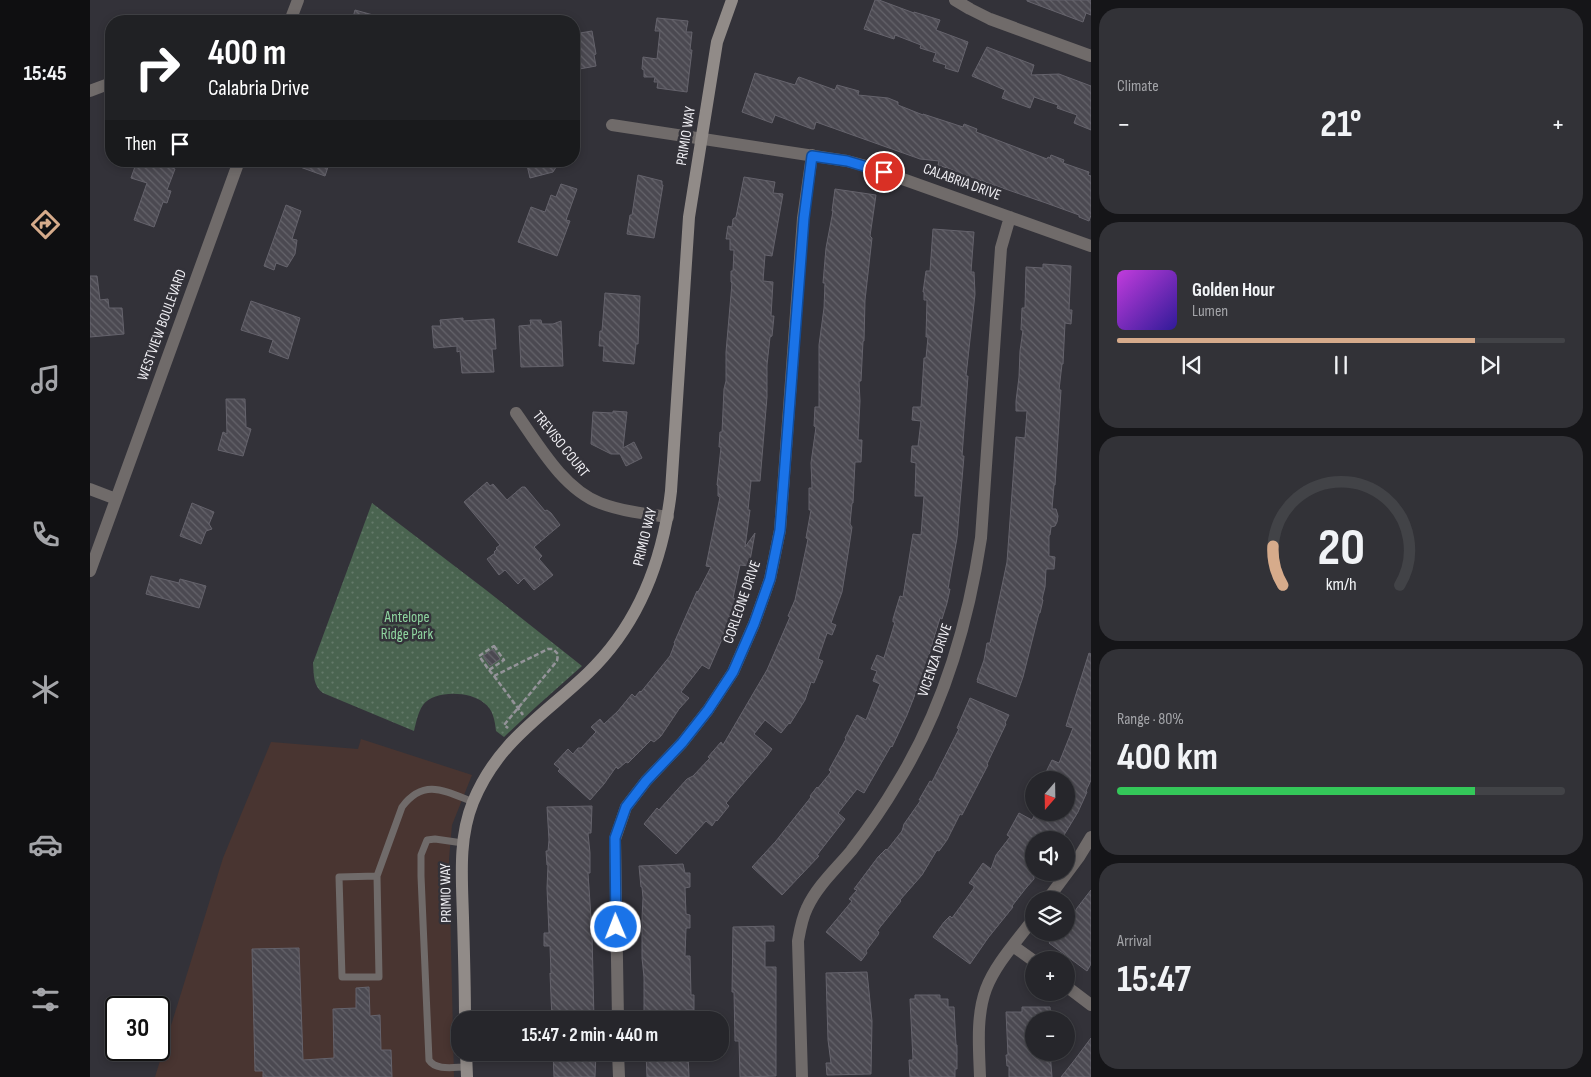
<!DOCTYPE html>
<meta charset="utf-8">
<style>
body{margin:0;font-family:"Sofia Sans Condensed",sans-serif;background:#323237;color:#f1f3f6;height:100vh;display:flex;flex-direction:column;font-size:19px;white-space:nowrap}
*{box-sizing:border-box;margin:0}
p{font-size:16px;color:#a4a5a9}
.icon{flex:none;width:28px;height:28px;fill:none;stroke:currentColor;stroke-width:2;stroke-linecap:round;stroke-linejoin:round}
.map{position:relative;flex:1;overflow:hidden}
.sheet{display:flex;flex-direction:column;gap:8px;padding:8px;background:#151518;width:500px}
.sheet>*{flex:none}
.guide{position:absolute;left:15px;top:15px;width:475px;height:152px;border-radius:20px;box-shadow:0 2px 8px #0003,0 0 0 1px #424347;background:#202124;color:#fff;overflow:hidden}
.needle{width:32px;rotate:200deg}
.controls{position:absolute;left:935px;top:771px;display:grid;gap:10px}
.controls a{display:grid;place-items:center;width:50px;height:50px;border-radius:50%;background:#26262b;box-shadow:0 2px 8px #0003,0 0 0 1px #424347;font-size:25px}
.speed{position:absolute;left:15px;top:996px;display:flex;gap:10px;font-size:25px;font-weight:700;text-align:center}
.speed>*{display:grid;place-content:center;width:65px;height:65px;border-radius:50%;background:#26262b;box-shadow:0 2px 8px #0003,0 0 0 1px #424347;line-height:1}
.speed .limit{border:2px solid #111;border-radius:8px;background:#fff;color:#111}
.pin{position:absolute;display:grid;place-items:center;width:42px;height:42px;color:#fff;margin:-21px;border:2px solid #fff;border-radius:50%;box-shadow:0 1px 5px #0007}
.me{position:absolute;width:55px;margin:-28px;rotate:359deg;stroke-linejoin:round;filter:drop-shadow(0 0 4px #0008)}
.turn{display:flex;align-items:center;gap:18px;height:105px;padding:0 20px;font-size:22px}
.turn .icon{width:65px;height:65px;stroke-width:2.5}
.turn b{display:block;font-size:35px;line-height:42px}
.then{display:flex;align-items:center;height:48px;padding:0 20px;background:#0003;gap:10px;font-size:19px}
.big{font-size:38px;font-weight:700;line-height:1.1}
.sheet .card{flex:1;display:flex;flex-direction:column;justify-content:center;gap:8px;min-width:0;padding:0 18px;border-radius:20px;background:#323237}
.sheet .dial{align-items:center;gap:0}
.dial svg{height:130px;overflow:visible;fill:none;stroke:#424347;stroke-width:7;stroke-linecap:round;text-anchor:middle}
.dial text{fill:#f1f3f6;stroke:none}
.song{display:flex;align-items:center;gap:15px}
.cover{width:60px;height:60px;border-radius:8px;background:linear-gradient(135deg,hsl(290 70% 55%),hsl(250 70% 35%))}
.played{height:5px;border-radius:2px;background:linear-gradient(90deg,#d6ab8b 80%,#424347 80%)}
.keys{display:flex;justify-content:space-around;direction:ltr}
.heat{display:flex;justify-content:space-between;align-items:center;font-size:28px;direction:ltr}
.charge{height:8px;border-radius:4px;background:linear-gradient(90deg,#34c759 80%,#424347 0)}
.trip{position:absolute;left:361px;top:1011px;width:278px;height:50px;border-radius:20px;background:#26262b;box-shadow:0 2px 8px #0003,0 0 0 1px #424347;font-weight:700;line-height:50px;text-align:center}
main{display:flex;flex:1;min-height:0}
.tab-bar{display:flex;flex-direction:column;width:90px;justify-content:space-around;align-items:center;background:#0f0f11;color:#a4a5a9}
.tab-bar .icon{width:35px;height:35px}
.tab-bar .selected{color:#d6ab8b}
.tab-bar b{font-size:22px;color:#f1f3f6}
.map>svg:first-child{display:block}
.education{fill:#493531}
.park{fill:url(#park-dots)}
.building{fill:url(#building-back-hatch);stroke:#65636c}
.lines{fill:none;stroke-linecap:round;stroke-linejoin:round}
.path{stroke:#949399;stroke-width:2.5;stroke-dasharray:5 2.5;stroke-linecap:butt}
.lane{stroke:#706b6a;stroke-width:7}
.street{stroke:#706b6a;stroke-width:12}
.secondary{stroke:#918b88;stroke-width:12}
.route-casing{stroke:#114b97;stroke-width:12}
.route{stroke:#1a73e8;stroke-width:9}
.labels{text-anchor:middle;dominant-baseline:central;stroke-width:5;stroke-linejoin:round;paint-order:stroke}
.street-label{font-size:15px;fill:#f0eff4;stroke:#333239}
.park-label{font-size:15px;fill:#8fd5a0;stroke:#333239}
</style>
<main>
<nav class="tab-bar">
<b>15:45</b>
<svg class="icon selected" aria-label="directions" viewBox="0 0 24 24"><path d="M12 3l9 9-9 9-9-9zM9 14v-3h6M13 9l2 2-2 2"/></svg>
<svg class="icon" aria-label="music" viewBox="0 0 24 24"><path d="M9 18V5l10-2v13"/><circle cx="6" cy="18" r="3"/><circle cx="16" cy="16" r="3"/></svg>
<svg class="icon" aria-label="phone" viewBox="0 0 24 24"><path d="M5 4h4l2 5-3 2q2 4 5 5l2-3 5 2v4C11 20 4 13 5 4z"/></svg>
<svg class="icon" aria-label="climate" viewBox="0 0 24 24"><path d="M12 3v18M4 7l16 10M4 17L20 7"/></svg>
<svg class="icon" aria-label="car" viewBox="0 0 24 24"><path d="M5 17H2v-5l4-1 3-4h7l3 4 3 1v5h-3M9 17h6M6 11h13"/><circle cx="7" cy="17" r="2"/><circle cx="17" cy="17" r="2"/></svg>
<svg class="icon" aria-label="filters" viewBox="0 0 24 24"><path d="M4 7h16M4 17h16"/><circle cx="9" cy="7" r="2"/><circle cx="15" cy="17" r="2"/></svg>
</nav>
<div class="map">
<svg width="1001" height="1077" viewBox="0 0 1001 1077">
<defs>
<pattern id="park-dots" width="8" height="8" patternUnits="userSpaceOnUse" patternTransform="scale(1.25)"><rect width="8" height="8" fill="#4a6450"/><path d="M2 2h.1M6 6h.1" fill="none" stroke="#647a6a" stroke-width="1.8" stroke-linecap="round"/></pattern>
<pattern id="building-back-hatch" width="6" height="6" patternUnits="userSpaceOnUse" patternTransform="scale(1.25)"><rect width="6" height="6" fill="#4b4951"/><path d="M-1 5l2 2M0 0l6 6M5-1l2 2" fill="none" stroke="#65646b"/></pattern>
</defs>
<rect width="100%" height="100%" fill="#333239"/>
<path class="education" d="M271,739L382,775L362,825L359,859L364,1077H65L133,858L181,742L268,749Z"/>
<path class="park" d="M282,503L396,590L492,666L447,706L414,737L406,731C405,721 403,709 394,703C380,691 344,690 333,705C328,712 326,723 324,731L233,693C223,686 224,675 223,663Z"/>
<path class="building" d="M785,0H789L824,13V12L850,20L846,30L878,42L868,72L855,68L856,65L843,61L846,53L830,48L831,45L805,35L804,39L774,29Z
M937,0H1001V15L996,13L993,22L937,1Z
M265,10L294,18V21H262Z
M567,18L598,21L596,32H602L600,50H602L597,92L567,88L568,82H564L565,77H554V70L552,69L553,57L567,59L570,31H565Z
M502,31L506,54L504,55L506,66L484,70V34Z
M897,47L944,65L941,75L969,74L1001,86V130L984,123L987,115L967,108L968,105L944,97L940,108L912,98L915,90L882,76Z
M665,73L705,85L708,78L709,77L745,90L747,85L769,91L768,95L798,98L808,102V105L833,115V114L873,127L874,124L887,129L886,132L957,159L958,157L960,158L961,155L974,160L973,163L999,172L998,175L1001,176V215L999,221L989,217V215L956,203L863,171V170L848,165L849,161L830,159L726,122L724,129H722L685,115L682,123L652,112Z
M47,161H64L85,169L77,190L81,191L77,203L73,202L64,227L44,220L57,183L41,178Z
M199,161H240L235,176L199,163Z
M436,161H470L463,172L440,178Z
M548,175L572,181V185H573L564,238L537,234L540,215H542Z
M654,177L685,182L683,193L693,194L682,256L675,255L673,281L683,282L681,316H684L682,336L680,337L677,365V397L670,481H661L658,510H660L655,547L665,533L659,566L650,565L643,598L650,602L648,608L642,622L640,621L619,669L612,665L591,692L599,698L589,709L571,736L564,742L561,740L538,763L536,762L528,769L526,767L514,784L500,800L468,771L470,769L464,764L478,749L483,754L488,748H491L506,732L501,727L510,719L514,724L528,711L542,694L545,697L550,691L551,692L580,656L585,643H584L607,591L608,592L621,567L616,566L630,497L628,496V486L627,485L631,447H629L630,432H632L634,389L636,381V352L642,283L641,282V271H643L644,250H640V239H636L638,226L642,227L643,219L646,217Z
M471,184L487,189L476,220L480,221L467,256L428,242L441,207L455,212L461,195L466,197Z
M745,189L786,195L780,236L782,238L775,300L774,341H773L771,381H769L770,401L768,440H772L771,462H765L763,503H762L760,524L762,527L756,567L752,592L741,623L746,625L742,635L737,633L728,659L733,661L724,683L721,682L715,700L700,724L699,723L691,733L675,720L664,734L682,749L677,756L636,803L639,806L627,821L626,820L622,826L616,821L586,854L554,824L567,808L569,810L597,779L603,776L620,758L618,757L631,742L633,745L677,670L700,617L698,616L705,600L718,539L716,538L721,510H719V488H722L721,463L726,427L724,426L725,407H729V345L734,308L735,283H733L736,248L743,211H742Z
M196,205L211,211L202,239L207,240L205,254L197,267L186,263L184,270L174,266Z
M843,229L884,232L881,272H884L885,294L876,376H878L872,456H874L867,538L858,589H860L857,603L852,619L850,618L839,655L841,656L829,687H828L817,715L802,747L801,746L774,793L767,789L748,813L755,819L727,855L729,856L692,895L662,867L686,841L721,797L720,796L727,787L728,788L741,772L739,770L756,739L755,738L767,715L776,720L790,684L783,681L787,671L781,669L787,655L794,658L805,622H803V619L810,596L813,597L823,534L831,535L834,496H825L826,463L821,462L822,446H828L831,421L822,420L823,407H831L834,358H836L838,337H836L837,300H834V292H833L836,271H840Z
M953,264L981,266L979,310H982L981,324L975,323L973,364H972L969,390H971L966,469L965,485H964L962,509H966L968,516L967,522L965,526L961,527L960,535H959V556L965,557L964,569H956L955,587L952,599L953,600L950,613H949L933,677L926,697L887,682L888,680H887L894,660L897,643H900L917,562L926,437L935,438L937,411H926V401L929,377L930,351L933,330H931L932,308H935L936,267L953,268Z
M0,276H7L10,300L18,299L19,308H32L34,334L0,337Z
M515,293L550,296L548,344H546L544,364L513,361L514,346H509L510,331H512Z
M161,301L210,318L198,359L179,352L183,340L151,330Z
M373,318V321L404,319L406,349H402L404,372L372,373L370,351L367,352V346L344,348L342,326H351L350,320Z
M440,320H451L452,324H463L471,321L473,366L431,367L429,326L441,325Z
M136,399H155L156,427L161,429L153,456L128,450L133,432L137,434Z
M523,411L537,412L533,448L544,442L552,458L536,466L530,454H521L501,444L503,412L523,413Z
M397,482L400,486L403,484L417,500L432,487H435L455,511L457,510L461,513L470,525L444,547L452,556L449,559L463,575L444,590L434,578L428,584L415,570L409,575L397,559L405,553L404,552L407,549L406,548L410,545L374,502Z
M102,503L124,512L119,524L122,529L116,531L111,544L90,536Z
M61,576L89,583L90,579L116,586L109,608L56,594Z
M403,649L410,659L400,666L393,656Z
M999,653L1001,654V780L996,791L997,792L988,812L971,840H944V879L936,888L922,906L923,907L898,938L880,964L843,937L854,922L860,916L862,918L884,888V886L879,883L893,863L901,869L906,855L920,837L917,835L929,813L942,820L946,812H976V780H952L962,760L969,763L983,728L976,726Z
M880,698L919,715L915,723L916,724L897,764L898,765L872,815L870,814L857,840L849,851L847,850L832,875L810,900L811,901L787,931L789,932L788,935L776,951L777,953L771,961L736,932L762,901L759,899L767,890L764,889L788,857L796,849L797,850L812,831L814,824L831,800H829L840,781L842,782L869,729L867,728Z
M502,806L501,833H498L500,853V873H498L502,933L504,1020H462L460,973L461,974L460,946H454V933H459L457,888L458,865H457L456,851H458L459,840L457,807Z
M593,864L595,873H600V887L595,888L596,914L600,915V928H596L595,956H600L601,995H604V1010H597L596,1019L554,1020V977L552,958V918L553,898L552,887H551L549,866Z
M1001,890V964L997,971L959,943L967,932H976V926L987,908Z
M684,926V941H675V967H686V1076L650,1077L649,1041H645L644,992H642L643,927Z
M209,948L213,1060L244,1058L243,1009L266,1008V988L279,987L280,1016L290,1015L291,1050H301L302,1077H173V1071H165L162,949Z
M777,972L782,1021L781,1074L737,1075L736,1063H741L738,1040L736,973Z
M825,995H850V999H858V1007H864L866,1045H867V1069H865V1077H820L819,1060H823L820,999H825Z
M932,1007H960L961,1020H944V1052H960L962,1077H919V1066H917L916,1055H918L916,1012H932Z
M1001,1038V1077H971L983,1062Z
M463,1052H506L505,1077H464Z
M556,1052H598L599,1077H557Z"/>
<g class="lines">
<path class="path" d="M404,646L414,660L399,670L389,656Z
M399,670L404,676L458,649H463L468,654L467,661L414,725L418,728
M404,676L433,715"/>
<path class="lane" d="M373,843L345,839L337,840L331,855V876L339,1060C346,1071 364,1067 377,1067
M287,876L249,877L252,977H289L287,876L312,807C334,778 355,791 383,802"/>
<path class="street" d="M865,0L880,9L900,19L1001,56
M200,21L208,0
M0,91L21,83
M522,125L757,161L776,166L1001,246
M426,413C448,444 473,489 510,503C531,511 555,514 578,517
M0,489L26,499
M0,571L149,161
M957,900L989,857L1001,837
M923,946L944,961
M976,986L1001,1005
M528,1020L525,839L536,807L556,781L592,743L618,710L643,672L664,624L680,579L690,530L713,218L722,155
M528,1052L529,1077
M712,1077L708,941C710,930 712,918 717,908C727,886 746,869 761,851C778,829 794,806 808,782C854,707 878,624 891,538L911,248L920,217
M890,1077C889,1048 886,1016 896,989C906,963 928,940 944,918"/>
<path class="secondary" d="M375,1020C375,986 374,952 373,918C372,879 368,839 383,802C408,741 453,716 498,673C549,624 573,560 581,491L599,217L627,42L642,0
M376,1052L377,1077"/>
</g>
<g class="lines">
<g class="route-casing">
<path id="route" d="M526,927L525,838L536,807L556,781L592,743L618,710L643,672L664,624L680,579L690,530L714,218L722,156L757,161L794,172"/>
</g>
<use href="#route" class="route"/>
</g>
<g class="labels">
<g class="street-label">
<text transform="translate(596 136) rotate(-81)">PRIMIO WAY</text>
<text transform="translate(872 182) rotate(20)">CALABRIA DRIVE</text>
<text transform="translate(72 325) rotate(-70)">WESTVIEW BOULEVARD</text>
<text transform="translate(471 444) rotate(51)">TREVISO COURT</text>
<text transform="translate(555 537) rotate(-76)">PRIMIO WAY</text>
<text transform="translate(652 602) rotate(-71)">CORLEONE DRIVE</text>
<text transform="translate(845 660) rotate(-71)">VICENZA DRIVE</text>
<text transform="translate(356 893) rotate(-91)">PRIMIO WAY</text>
</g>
<g class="park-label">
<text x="317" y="617">Antelope<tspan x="317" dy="17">Ridge Park</tspan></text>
</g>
</g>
</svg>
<div class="controls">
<a><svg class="needle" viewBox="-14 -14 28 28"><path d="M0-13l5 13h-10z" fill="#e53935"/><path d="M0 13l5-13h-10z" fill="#a4a5a9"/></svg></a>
<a><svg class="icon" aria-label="sound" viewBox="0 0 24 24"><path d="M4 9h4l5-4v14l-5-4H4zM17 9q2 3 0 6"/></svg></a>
<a><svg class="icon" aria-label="layers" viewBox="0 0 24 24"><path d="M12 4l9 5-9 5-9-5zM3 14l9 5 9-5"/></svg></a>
<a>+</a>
<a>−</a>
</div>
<div class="speed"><div class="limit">30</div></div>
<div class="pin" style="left:794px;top:172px;background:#d93025"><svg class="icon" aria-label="arrive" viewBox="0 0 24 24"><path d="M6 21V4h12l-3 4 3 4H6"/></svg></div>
<svg class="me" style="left:526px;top:927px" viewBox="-20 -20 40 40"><circle r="17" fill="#1a73e8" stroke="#fff" stroke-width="3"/><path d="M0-11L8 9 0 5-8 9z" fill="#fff"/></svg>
<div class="trip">15:47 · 2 min · 440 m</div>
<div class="guide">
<div class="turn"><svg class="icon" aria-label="right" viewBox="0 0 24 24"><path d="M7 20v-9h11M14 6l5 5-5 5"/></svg><div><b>400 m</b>Calabria Drive</div></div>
<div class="then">Then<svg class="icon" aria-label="arrive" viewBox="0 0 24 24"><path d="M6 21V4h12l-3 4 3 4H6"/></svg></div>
</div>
</div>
<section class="sheet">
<div class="card"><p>Climate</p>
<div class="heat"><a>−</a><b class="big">21°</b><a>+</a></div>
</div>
<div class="card">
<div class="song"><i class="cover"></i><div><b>Golden Hour</b><p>Lumen</p></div></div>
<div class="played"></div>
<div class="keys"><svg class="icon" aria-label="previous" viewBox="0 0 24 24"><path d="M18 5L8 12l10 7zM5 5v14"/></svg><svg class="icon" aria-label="pause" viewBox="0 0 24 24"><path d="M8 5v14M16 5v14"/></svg><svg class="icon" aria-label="next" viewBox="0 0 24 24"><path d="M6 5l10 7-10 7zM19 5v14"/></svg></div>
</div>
<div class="card dial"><svg viewBox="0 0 100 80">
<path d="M14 69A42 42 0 1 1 86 69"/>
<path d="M14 69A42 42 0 0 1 8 45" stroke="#d6ab8b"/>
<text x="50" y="56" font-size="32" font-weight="700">20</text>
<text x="50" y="72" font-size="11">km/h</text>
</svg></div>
<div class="card"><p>Range · 80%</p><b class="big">400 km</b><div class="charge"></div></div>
<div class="card"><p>Arrival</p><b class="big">15:47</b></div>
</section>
</main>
